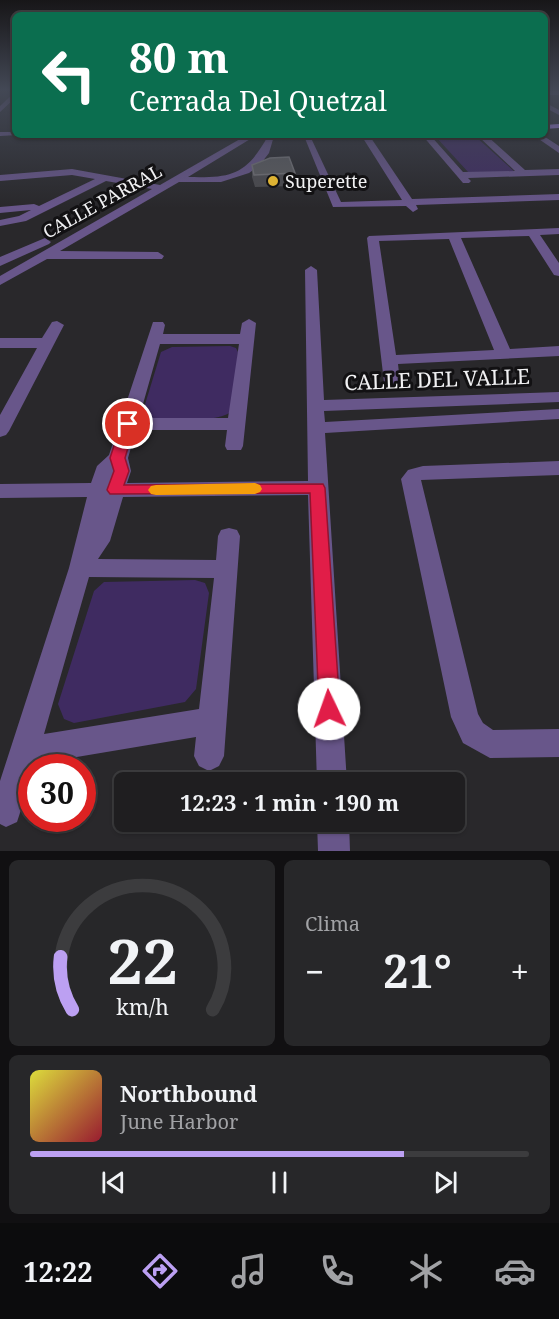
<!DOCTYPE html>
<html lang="es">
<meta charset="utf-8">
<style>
body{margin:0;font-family:"Noto Serif",serif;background:#272729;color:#f1f3f6;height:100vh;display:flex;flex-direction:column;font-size:22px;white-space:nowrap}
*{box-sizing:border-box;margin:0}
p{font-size:20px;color:#a1a2a5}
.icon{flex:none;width:33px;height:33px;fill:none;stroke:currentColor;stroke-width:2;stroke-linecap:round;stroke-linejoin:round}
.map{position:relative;height:851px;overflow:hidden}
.panel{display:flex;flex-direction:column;gap:9px;padding:9px;background:#111012;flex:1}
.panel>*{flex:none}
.top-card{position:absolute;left:12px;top:12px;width:536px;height:126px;border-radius:9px;box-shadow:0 2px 4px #0004,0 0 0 2px #3c3c3e;background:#0b6e4f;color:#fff;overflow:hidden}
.speed{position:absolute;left:18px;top:754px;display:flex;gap:12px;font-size:30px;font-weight:700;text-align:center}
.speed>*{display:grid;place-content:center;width:78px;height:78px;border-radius:50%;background:#1f1e20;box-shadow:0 2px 4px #0004,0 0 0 2px #3c3c3e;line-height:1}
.speed .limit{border:9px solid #d22;background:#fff;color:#111}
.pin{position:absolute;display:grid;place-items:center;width:51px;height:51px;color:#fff;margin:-26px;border:3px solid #fff;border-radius:50%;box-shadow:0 2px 6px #0007}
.me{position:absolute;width:66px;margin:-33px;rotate:357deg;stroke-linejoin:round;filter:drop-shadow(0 0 4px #0008)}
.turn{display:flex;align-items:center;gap:21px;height:126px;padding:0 18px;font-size:27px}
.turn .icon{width:78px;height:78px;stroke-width:2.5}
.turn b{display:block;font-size:42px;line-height:51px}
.big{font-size:45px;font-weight:700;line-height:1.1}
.panel .card{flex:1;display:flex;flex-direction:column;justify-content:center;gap:9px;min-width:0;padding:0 21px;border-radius:9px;background:#272729}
.panel .dial{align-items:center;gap:0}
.dial svg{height:156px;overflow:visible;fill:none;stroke:#3c3c3e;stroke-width:7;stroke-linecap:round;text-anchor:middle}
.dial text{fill:#f1f3f6;stroke:none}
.song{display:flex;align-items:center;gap:18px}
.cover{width:72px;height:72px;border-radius:9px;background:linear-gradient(135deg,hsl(60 70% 55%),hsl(350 70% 35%))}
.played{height:6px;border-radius:3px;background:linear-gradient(90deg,#bca0f2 75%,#3c3c3e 75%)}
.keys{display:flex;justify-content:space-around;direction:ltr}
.heat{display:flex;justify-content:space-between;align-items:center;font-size:33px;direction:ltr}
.panel .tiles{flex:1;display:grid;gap:9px;grid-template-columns:1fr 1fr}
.card:last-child{grid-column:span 2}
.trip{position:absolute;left:114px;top:772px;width:351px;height:60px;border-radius:9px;background:#1f1e20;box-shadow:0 2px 4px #0004,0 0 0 2px #3c3c3e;font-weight:700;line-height:60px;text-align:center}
.dock{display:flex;height:96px;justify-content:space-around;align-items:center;background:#0c0c0d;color:#a1a2a5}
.dock .icon{width:42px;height:42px}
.dock .on{color:#bca0f2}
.dock b{font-size:27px;color:#f1f3f6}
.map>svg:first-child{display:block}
.green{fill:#3f2b61}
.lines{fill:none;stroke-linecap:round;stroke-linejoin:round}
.minor{fill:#68568a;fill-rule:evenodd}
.major{fill:#a780ec;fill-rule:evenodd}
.wall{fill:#4b4a4d}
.building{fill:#5c5c5e;stroke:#747376;stroke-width:1.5}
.route{fill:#e11d48;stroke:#92132f;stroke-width:1.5}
.slow{fill:#f59e0b}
.poi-dot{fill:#ddb233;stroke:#121113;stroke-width:2}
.labels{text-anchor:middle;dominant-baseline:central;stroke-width:6;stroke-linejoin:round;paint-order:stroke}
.far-poi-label{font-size:18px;fill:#f1f1f3;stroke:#121113;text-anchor:start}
.far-street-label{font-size:18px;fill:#f1f1f3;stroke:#121113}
.street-label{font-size:21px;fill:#f1f1f3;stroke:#121113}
</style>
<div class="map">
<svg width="559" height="851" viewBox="0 0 559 851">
<rect width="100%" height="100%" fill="#29282b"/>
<path class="green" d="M475,136L515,172L469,173L436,137Z
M230,346L236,348L238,352L233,410C220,424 170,419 150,420L144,416L143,411L161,352L172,347Z
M195,580L205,583L209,593L196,689L185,702L74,723L64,719L58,704L94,591L104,582Z"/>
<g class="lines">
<path class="minor" d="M544,91H559V95H544Z
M15,92V98L0,112V106Z
M544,102L559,110V115L544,107Z
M0,132H15V135H18L0,136Z
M247,135H257L188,177C232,178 246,175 268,136H274L269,153L259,166L249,173L221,182H179L60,251L158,252L164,256L162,259H47L0,285V276L152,189L106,181L26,221L0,226V220L19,216L31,210L0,213V207L34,204L39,206L95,179L72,175L0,181V175L72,169L160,185Z
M361,135H369L412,199L559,194V200L416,205L418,209L413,212L406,206L333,207L304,136L311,138L341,202L402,200Z
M422,135H430L463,172L515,171L477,135H486L525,170L559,169V175L468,178L471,181L469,183H463Z
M533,135H542L559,146V153Z
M559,228V234L540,235L559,263V276L554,275L529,236L461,238L510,349L559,346V356L398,364L400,382L392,387L386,386L384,382L367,238L369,236ZM449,239L494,350L396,355L379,241Z
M45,238L51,242L49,244L0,266V257Z
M311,266L317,270L324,400L559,392V402L324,411L325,422L559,409V419L325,433L347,783H317L308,495L123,497L110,541L98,559L216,560L218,536L221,530L229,528L237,530L240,536L224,756L219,766L209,771L199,766L194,756L196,737L35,764L34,768H32V776L17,822L6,827L0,824V781L69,568L87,497L0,498V484L91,483L97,466L109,455L153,322H163L165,325L163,334H240L242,323L249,319L256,323L243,446L241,450H227L225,446L227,430H136L128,458L131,471L127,483L308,481L305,270ZM160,344H239L228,418H139ZM89,577L214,578L199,709L44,734Z
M57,321L64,325L9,431L6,435L0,437V415L37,348H0V338H42L52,322Z
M559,461V475L421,480L478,714L483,723L493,730L559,729V757L490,758L463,743L451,717L401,479L408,470L423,466Z
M317,822H349L350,851H318Z"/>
<path class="major" d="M559,124V128L544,129V125Z
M242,135H419L415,137L277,140Z"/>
</g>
<path class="wall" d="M252,165L295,173V186L255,187L252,177Z"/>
<path class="building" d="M289,157L295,173L254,175L252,165L270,158Z"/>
<linearGradient id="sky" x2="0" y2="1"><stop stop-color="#171618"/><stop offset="0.43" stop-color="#434855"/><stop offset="1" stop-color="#434855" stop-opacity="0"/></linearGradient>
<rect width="559" height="208" fill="url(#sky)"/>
<path class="route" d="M128,420L135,424L125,458L129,471L124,485L323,484L325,488L340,709L337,716L329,719L322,716L319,709L310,493L110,494L107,490L114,471L110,458L121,424Z"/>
<path class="slow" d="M255,483L260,485L262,489L260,492L255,494L156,495L151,494L148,490L151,486L156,485Z"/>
<circle class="poi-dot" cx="273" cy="181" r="6"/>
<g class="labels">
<g class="far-poi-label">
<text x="285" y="181">Superette</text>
</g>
<g class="far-street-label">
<text transform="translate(102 201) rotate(-29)">CALLE PARRAL</text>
</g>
<g class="street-label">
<text transform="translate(437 379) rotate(-2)">CALLE DEL VALLE</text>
</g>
</g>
</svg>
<div class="speed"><div class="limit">30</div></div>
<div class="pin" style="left:128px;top:424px;background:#d93025"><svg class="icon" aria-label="arrive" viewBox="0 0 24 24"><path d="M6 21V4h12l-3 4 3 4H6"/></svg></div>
<svg class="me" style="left:329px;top:709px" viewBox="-20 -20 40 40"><circle r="19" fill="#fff"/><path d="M0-13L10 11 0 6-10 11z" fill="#e11d48"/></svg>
<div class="trip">12:23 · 1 min · 190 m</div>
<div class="top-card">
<div class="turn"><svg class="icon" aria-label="left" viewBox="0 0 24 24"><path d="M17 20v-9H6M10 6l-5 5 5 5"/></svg><div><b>80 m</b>Cerrada Del Quetzal</div></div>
</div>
</div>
<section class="panel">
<div class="tiles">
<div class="card dial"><svg viewBox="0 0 100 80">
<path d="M14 69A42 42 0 1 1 86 69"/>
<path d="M14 69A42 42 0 0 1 8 42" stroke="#bca0f2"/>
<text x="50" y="56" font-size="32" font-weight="700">22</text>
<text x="50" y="72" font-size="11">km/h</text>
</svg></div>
<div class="card"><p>Clima</p>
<div class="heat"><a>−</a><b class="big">21°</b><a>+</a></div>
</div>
<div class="card">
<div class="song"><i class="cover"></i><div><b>Northbound</b><p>June Harbor</p></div></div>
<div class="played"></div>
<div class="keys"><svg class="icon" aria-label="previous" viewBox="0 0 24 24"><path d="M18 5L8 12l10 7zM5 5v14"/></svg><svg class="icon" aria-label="pause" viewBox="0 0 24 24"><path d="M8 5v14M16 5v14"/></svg><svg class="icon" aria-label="next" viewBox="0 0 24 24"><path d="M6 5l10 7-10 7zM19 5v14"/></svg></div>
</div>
</div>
</section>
<nav class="dock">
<b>12:22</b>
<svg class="icon on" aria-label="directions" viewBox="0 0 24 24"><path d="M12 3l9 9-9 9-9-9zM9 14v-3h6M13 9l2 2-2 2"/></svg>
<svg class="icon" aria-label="music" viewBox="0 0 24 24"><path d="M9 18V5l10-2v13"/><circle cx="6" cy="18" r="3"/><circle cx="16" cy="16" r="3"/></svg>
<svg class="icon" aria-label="phone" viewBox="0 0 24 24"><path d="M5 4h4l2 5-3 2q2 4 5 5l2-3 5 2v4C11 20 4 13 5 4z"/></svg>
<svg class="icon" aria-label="climate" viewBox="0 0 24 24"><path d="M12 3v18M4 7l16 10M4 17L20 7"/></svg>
<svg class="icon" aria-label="car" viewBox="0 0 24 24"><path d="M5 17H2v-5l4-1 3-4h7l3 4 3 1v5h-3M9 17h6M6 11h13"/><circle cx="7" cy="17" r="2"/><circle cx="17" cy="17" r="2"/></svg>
</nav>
